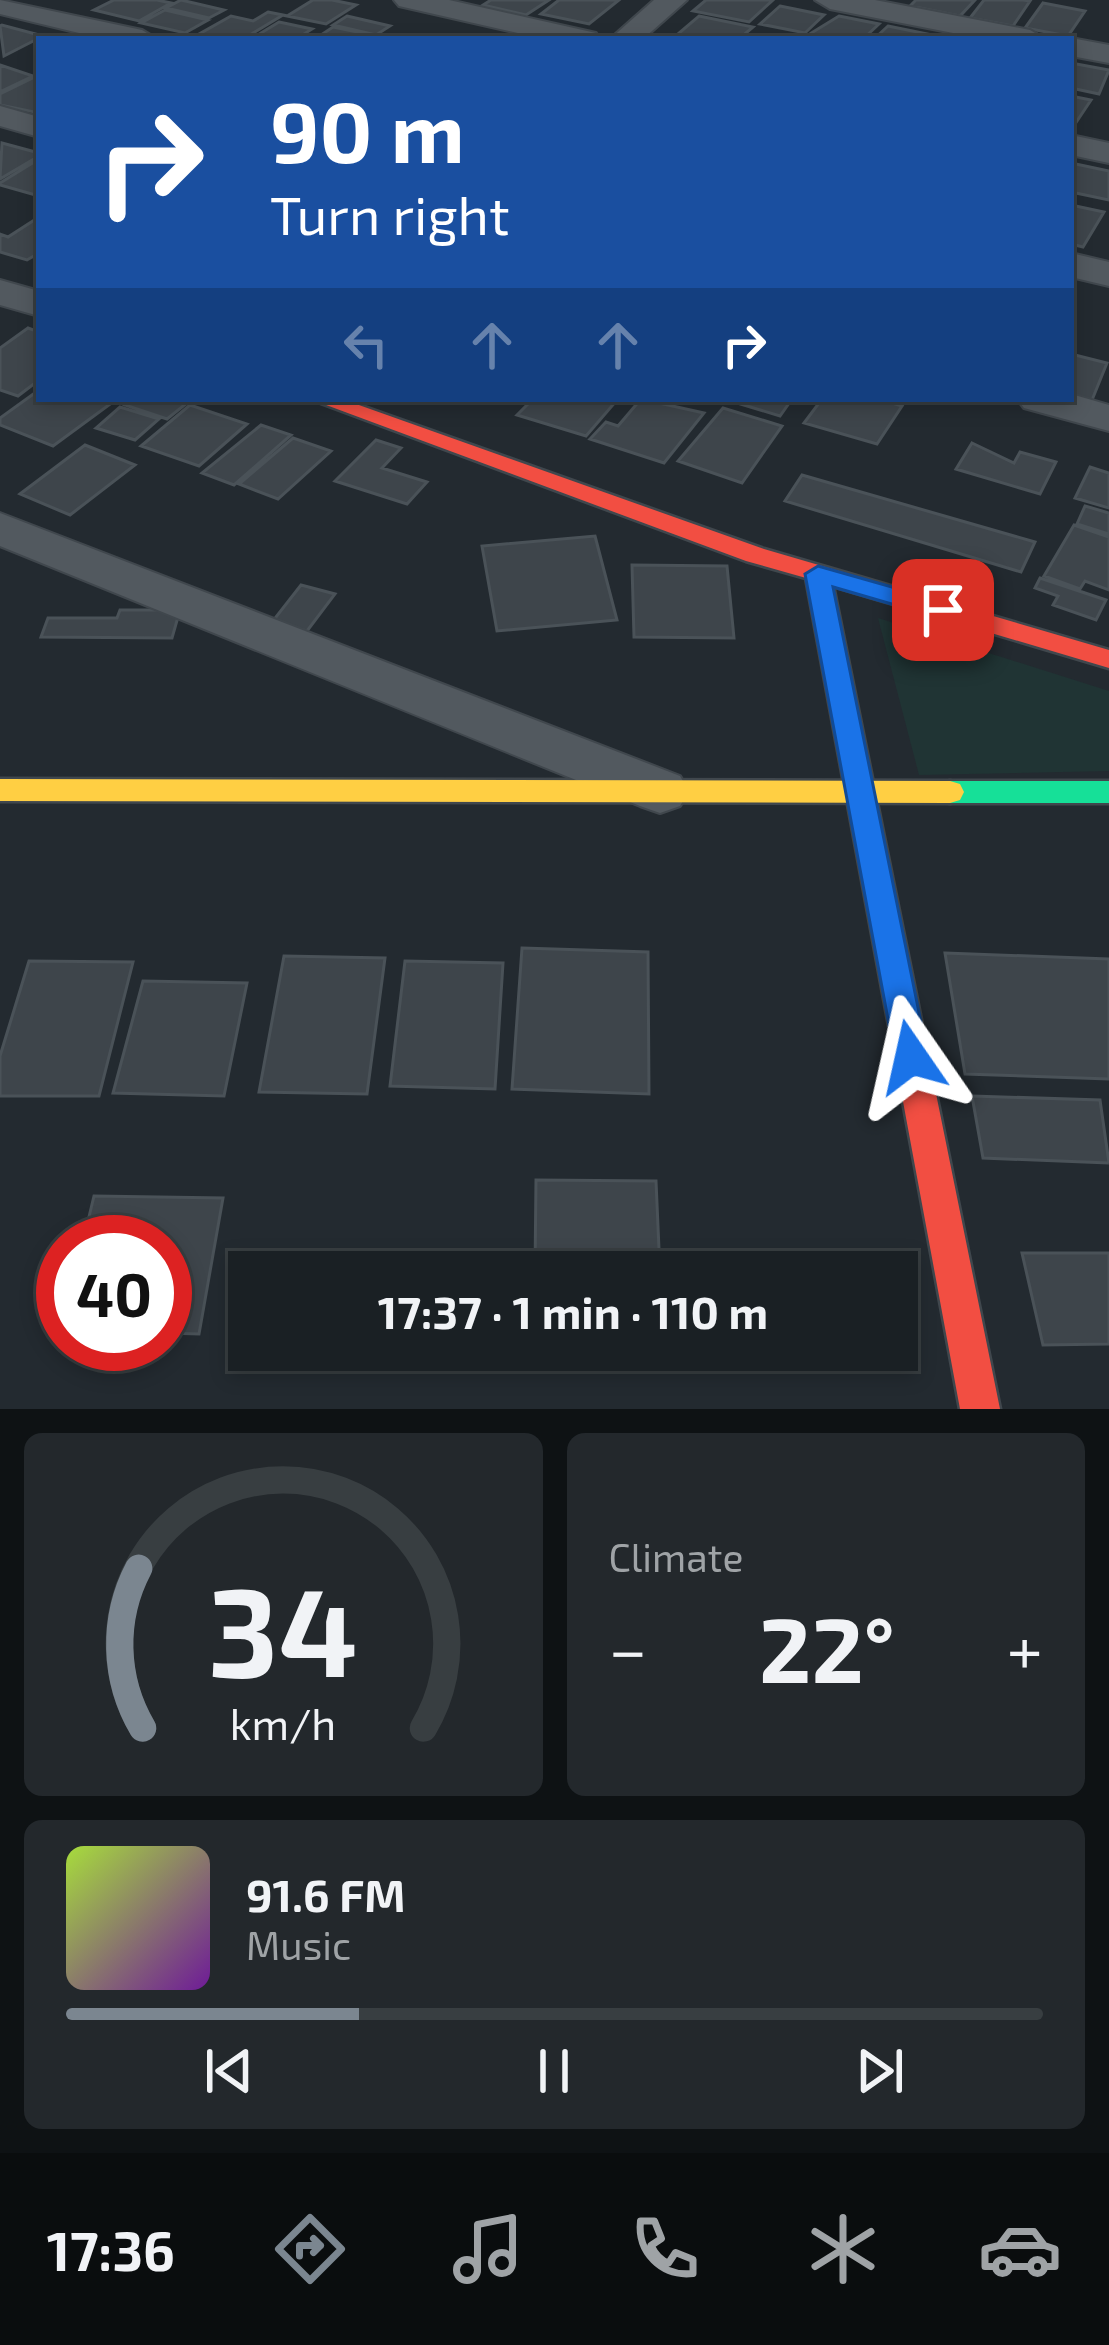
<!DOCTYPE html>
<meta charset="utf-8">
<style>
body{margin:0;font-family:"Exo 2",sans-serif;background:#23282c;color:#f1f3f6;height:100vh;display:flex;flex-direction:column;font-size:45px;white-space:nowrap}
*{box-sizing:border-box;margin:0}
p{font-size:39px;color:#9fa3a6}
.icon{flex:none;width:66px;height:66px;fill:none;stroke:currentColor;stroke-width:2;stroke-linecap:round;stroke-linejoin:round}
.map{position:relative;height:1409px;overflow:hidden}
.sheet{display:flex;flex-direction:column;gap:24px;padding:24px;background:#0e1214;flex:1}
.sheet>*{flex:none}
.top-card{position:absolute;left:36px;top:36px;width:1038px;height:366px;border-radius:0px;box-shadow:0 6px 18px #0003,0 0 0 3px #383e41;background:#1a4fa0;color:#fff;overflow:hidden}
.speed{position:absolute;left:36px;top:1215px;display:flex;gap:24px;font-size:60px;font-weight:700;text-align:center}
.speed>*{display:grid;place-content:center;width:156px;height:156px;border-radius:50%;background:#1a2024;box-shadow:0 6px 18px #0003,0 0 0 3px #383e41;line-height:1}
.speed .limit{border:18px solid #d22;background:#fff;color:#111}
.pin{position:absolute;display:grid;place-items:center;width:102px;height:102px;color:#fff;margin:-51px;border-radius:24px;box-shadow:0 6px 18px #0006}
.me{position:absolute;width:132px;margin:-66px;rotate:349deg;stroke-linejoin:round;filter:drop-shadow(0 0 9px #0008)}
.turn{display:flex;align-items:center;gap:42px;height:252px;padding:0 36px;font-size:54px}
.turn .icon{width:156px;height:156px;stroke-width:2.5}
.turn b{display:block;font-size:84px;line-height:102px}
.lanes{display:flex;align-items:center;height:114px;padding:0 36px;background:#0003;justify-content:center;gap:60px;direction:ltr}
.lanes .off{opacity:.35}
.big{font-size:90px;font-weight:700;line-height:1.1}
.sheet .widget{flex:1;display:flex;flex-direction:column;justify-content:center;gap:18px;min-width:0;padding:0 42px;border-radius:18px;background:#23282c}
.sheet .dial{align-items:center;gap:0}
.dial svg{height:312px;overflow:visible;fill:none;stroke:#383e41;stroke-width:7;stroke-linecap:round;text-anchor:middle}
.dial text{fill:#f1f3f6;stroke:none}
.song{display:flex;align-items:center;gap:36px}
.cover{width:144px;height:144px;border-radius:18px;background:linear-gradient(135deg,hsl(80 70% 55%),hsl(280 70% 35%))}
.played{height:12px;border-radius:6px;background:linear-gradient(90deg,#7b8690 30%,#383e41 30%)}
.keys{display:flex;justify-content:space-around;direction:ltr}
.heat{display:flex;justify-content:space-between;align-items:center;font-size:66px;direction:ltr}
.sheet .tiles{flex:1;display:grid;gap:24px;grid-template-columns:1fr 1fr}
.widget:last-child{grid-column:span 2}
.trip{position:absolute;left:228px;top:1251px;width:690px;height:120px;border-radius:0px;background:#1a2024;box-shadow:0 6px 18px #0003,0 0 0 3px #383e41;font-weight:700;line-height:120px;text-align:center}
.dock{display:flex;height:192px;justify-content:space-around;align-items:center;background:#0a0d0e;color:#9fa3a6}
.dock .icon{width:84px;height:84px}
.dock .on{color:#7b8690}
.dock b{font-size:54px;color:#f1f3f6}
.map>svg:first-child{display:block}
.green{fill:#203434}
.building{fill:#3e454b;stroke:#4a5258;stroke-width:3}
.lines{fill:none;stroke-linecap:round;stroke-linejoin:round}
.street-casing{stroke:#40474d;stroke-width:4}
.fast-casing{stroke:#40474d;stroke-width:5}
.slow-casing{stroke:#40474d;stroke-width:5}
.jam-casing{stroke:#40474d;stroke-width:5}
.street{fill:#52595f;fill-rule:evenodd}
.fast{fill:#16e098;fill-rule:evenodd}
.slow{fill:#ffcf43;fill-rule:evenodd}
.jam{fill:#f24e42;fill-rule:evenodd}
.route{fill:#1a73e8;stroke:#114b97;stroke-width:3}
</style>
<div class="map">
<svg width="1109" height="1409" viewBox="0 0 1109 1409">
<rect width="100%" height="100%" fill="#232a30"/>
<path class="green" d="M878,618L1109,691V771L919,775Z"/>
<path class="building" d="M114,0H157L171,3L139,21L94,10Z
M181,0L224,10L209,18L166,8Z
M313,0H332L356,5L326,24L287,16Z
M491,0H549L526,15L483,5Z
M559,0H619L589,24L541,14Z
M706,0H773L749,22L693,11Z
M916,0H975L960,16L910,6Z
M984,0H1023L1030,1L1013,26L970,18Z
M1043,3L1085,11L1068,36L1025,28Z
M780,6L824,15L805,33L760,24Z
M165,10L208,20L185,33L141,23Z
M268,12L283,15L243,39L201,33L231,16L253,21Z
M347,16L390,26L376,35L333,25Z
M699,16L753,27L739,39H672Z
M839,16L879,24L863,39L808,35Z
M279,22L312,29L296,39H251Z
M0,26L2,25L43,36L4,56Z
M888,26L937,36L874,39Z
M333,27L372,35H321Z
M1071,63L1109,70L1099,94L1071,88Z
M0,65L33,76L0,92Z
M39,75V113L0,105V94Z
M1071,96L1091,100L1071,130Z
M2,143L39,153V156L0,179Z
M39,159V196L0,185V183Z
M1071,163L1109,171V200L1071,192Z
M1071,205L1104,212L1083,247L1071,244Z
M39,217V253L27,260L0,252V234L8,237Z
M28,328L39,332V380L18,396L0,390V348Z
M1071,354L1107,363L1090,405L1065,399H1071Z
M39,390V399H117L53,446L0,425V418Z
M133,399H192L167,419L125,405Z
M533,399L545,402L618,399L586,436L517,415Z
M641,399L704,413L664,463L590,439L606,422L618,426Z
M724,399H792L780,416Z
M822,399H879L902,406L877,444L804,423Z
M190,405L247,424L199,466L141,446Z
M120,407L159,419L135,440L96,428Z
M723,408L782,426L742,483L678,461Z
M261,425L291,435L234,485L202,473Z
M293,438L331,451L278,499L239,484Z
M376,440L401,448L382,468L427,482L407,504L335,481Z
M972,443L1014,463L1020,452L1056,462L1040,494L956,469Z
M85,445L135,465L70,515L20,494Z
M1090,467L1109,473V508L1075,498Z
M802,475L1035,542L1021,572L785,501Z
M1085,506L1109,513V534L1077,524Z
M1074,525L1109,537V590L1085,581L1080,589L1044,576Z
M595,536L617,620L497,631L482,546Z
M632,565L727,566L734,638L634,637Z
M1040,578L1106,600L1096,620L1053,605L1058,596L1035,588Z
M301,585L335,594L307,631L272,622Z
M120,610H180L172,638L41,637L48,618H117Z
M522,948L648,952L649,1094L512,1089Z
M945,953L1109,959V1079L965,1074Z
M284,956L385,958L367,1094L259,1092Z
M29,961L133,962L99,1096H0V1056Z
M405,961L503,963L495,1089L390,1086Z
M143,981L247,983L224,1096L113,1093Z
M972,1096L1100,1100L1109,1163L983,1158Z
M536,1180L656,1181L660,1272H535Z
M94,1196L223,1198L199,1334L165,1333V1242H83Z
M1022,1253H1109V1344L1043,1345Z"/>
<g class="lines">
<g class="street-casing">
<path id="street" d="M0,0L142,30L157,39H104L0,14Z
M394,0H449L596,33L600,39H544L399,6Z
M654,0H687L643,39H610Z
M815,0H875L1030,30L1045,39H984L830,9Z
M1071,38L1109,45V63L1071,56V39H1066Z
M0,106L39,117V137L0,126Z
M1071,135L1109,143V163L1071,155Z
M1071,253L1109,262V286L1071,277Z
M0,280L39,291V316L0,305Z
M1071,394L1109,405V431L1024,408L1017,399H1071Z
M0,513L680,776L689,791L680,806L660,813L640,806L0,546Z"/>
</g>
<g class="fast-casing">
<path id="fast" d="M950,781H1109V803H950L940,800L936,792L940,784Z"/>
</g>
<g class="slow-casing">
<path id="slow" d="M0,779L950,781L960,784L964,792L960,800L950,803L0,801Z"/>
</g>
<g class="jam-casing">
<path id="jam" d="M310,399H342L764,549L1109,650V668L833,586L1000,1409H960L806,578L746,561Z"/>
</g>
<use href="#street" class="street"/>
<use href="#fast" class="fast"/>
<use href="#slow" class="slow"/>
<use href="#jam" class="jam"/>
</g>
<path class="route" d="M818,566L952,604L955,610L943,619L833,587L928,1057L923,1067L911,1071L900,1067L895,1057L805,574Z"/>
</svg>
<div class="speed"><div class="limit">40</div></div>
<div class="pin" style="left:943px;top:610px;background:#d93025"><svg class="icon" aria-label="arrive" viewBox="0 0 24 24"><path d="M6 21V4h12l-3 4 3 4H6"/></svg></div>
<svg class="me" style="left:911px;top:1057px" viewBox="-20 -20 40 40"><path d="M0-17L14 15 0 8-14 15z" fill="#1a73e8" stroke="#fff" stroke-width="4"/></svg>
<div class="trip">17:37 · 1 min · 110 m</div>
<div class="top-card">
<div class="turn"><svg class="icon" aria-label="right" viewBox="0 0 24 24"><path d="M7 20v-9h11M14 6l5 5-5 5"/></svg><div><b>90 m</b>Turn right</div></div>
<div class="lanes"><svg class="icon off" aria-label="left" viewBox="0 0 24 24"><path d="M17 20v-9H6M10 6l-5 5 5 5"/></svg><svg class="icon off" aria-label="ahead" viewBox="0 0 24 24"><path d="M12 20V5M6 11l6-6 6 6"/></svg><svg class="icon off" aria-label="ahead" viewBox="0 0 24 24"><path d="M12 20V5M6 11l6-6 6 6"/></svg><svg class="icon" aria-label="right" viewBox="0 0 24 24"><path d="M7 20v-9h11M14 6l5 5-5 5"/></svg></div>
</div>
</div>
<section class="sheet">
<div class="tiles">
<div class="widget dial"><svg viewBox="0 0 100 80">
<path d="M14 69A42 42 0 1 1 86 69"/>
<path d="M14 69A42 42 0 0 1 13 28" stroke="#7b8690"/>
<text x="50" y="56" font-size="32" font-weight="700">34</text>
<text x="50" y="72" font-size="11">km/h</text>
</svg></div>
<div class="widget"><p>Climate</p>
<div class="heat"><a>−</a><b class="big">22°</b><a>+</a></div>
</div>
<div class="widget">
<div class="song"><i class="cover"></i><div><b>91.6 FM</b><p>Music</p></div></div>
<div class="played"></div>
<div class="keys"><svg class="icon" aria-label="previous" viewBox="0 0 24 24"><path d="M18 5L8 12l10 7zM5 5v14"/></svg><svg class="icon" aria-label="pause" viewBox="0 0 24 24"><path d="M8 5v14M16 5v14"/></svg><svg class="icon" aria-label="next" viewBox="0 0 24 24"><path d="M6 5l10 7-10 7zM19 5v14"/></svg></div>
</div>
</div>
</section>
<nav class="dock">
<b>17:36</b>
<svg class="icon on" aria-label="directions" viewBox="0 0 24 24"><path d="M12 3l9 9-9 9-9-9zM9 14v-3h6M13 9l2 2-2 2"/></svg>
<svg class="icon" aria-label="music" viewBox="0 0 24 24"><path d="M9 18V5l10-2v13"/><circle cx="6" cy="18" r="3"/><circle cx="16" cy="16" r="3"/></svg>
<svg class="icon" aria-label="phone" viewBox="0 0 24 24"><path d="M5 4h4l2 5-3 2q2 4 5 5l2-3 5 2v4C11 20 4 13 5 4z"/></svg>
<svg class="icon" aria-label="climate" viewBox="0 0 24 24"><path d="M12 3v18M4 7l16 10M4 17L20 7"/></svg>
<svg class="icon" aria-label="car" viewBox="0 0 24 24"><path d="M5 17H2v-5l4-1 3-4h7l3 4 3 1v5h-3M9 17h6M6 11h13"/><circle cx="7" cy="17" r="2"/><circle cx="17" cy="17" r="2"/></svg>
</nav>
